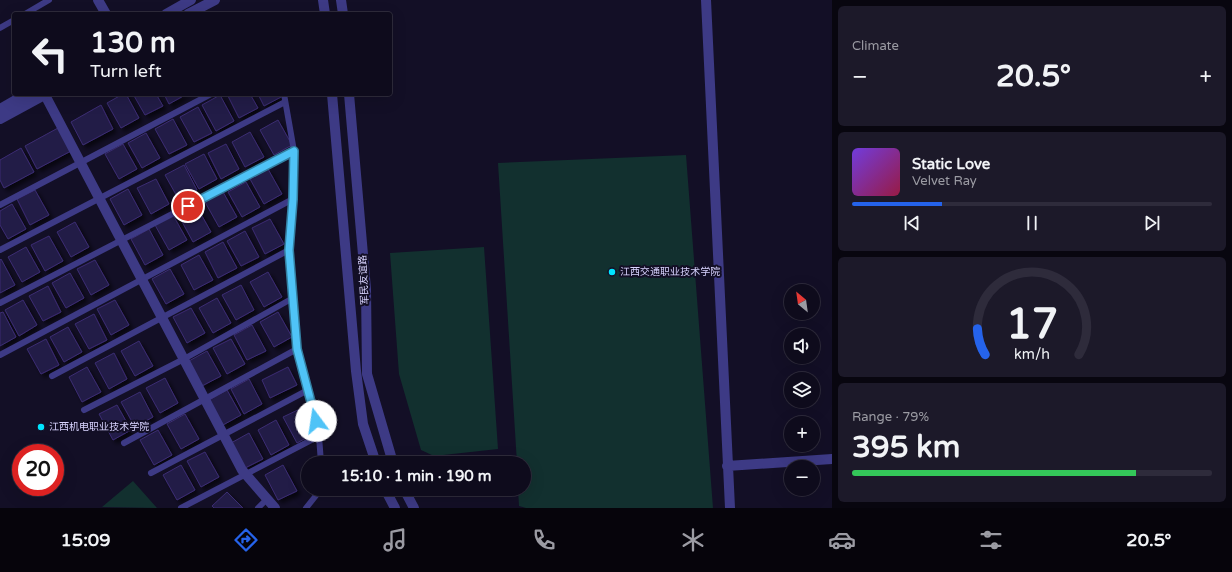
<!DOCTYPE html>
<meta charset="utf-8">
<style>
body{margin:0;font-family:"Varela Round","Noto Sans SC",sans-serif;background:#1c1929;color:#f1f3f6;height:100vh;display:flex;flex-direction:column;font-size:15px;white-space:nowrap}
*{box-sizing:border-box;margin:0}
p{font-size:13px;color:#9b9ba3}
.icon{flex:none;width:22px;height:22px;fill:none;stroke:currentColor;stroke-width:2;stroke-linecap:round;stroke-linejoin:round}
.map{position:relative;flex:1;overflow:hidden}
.sheet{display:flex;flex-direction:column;gap:6px;padding:6px;background:#08060f;width:400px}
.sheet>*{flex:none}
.guide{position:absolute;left:12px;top:12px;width:380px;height:84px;border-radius:4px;box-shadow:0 4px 16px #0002,0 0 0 1px #2e2b3b;background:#0e0b1c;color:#f1f3f6;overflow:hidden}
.needle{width:26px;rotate:331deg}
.fabs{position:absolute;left:784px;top:284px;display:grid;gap:8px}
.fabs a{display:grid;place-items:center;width:36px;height:36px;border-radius:50%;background:#0e0b1c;box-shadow:0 4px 16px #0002,0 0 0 1px #2e2b3b;font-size:20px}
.speed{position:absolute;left:12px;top:444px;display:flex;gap:8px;font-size:20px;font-weight:700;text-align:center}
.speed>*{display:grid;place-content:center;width:52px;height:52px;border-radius:50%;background:#0e0b1c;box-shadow:0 4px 16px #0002,0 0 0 1px #2e2b3b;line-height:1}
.speed .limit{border:6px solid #d22;background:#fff;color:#111}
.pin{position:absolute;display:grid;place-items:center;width:34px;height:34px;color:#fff;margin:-17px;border:2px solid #fff;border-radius:50%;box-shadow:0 1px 4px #0007}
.me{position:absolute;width:44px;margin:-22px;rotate:346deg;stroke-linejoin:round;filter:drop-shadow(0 0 3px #0008)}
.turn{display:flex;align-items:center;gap:14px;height:84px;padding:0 12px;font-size:18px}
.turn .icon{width:52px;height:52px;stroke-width:2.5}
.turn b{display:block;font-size:28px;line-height:34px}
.big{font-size:30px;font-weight:700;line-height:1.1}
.sheet .tile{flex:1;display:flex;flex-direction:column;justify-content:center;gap:6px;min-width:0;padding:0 14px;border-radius:6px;background:#1c1929}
.sheet .dial{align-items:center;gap:0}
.dial svg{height:104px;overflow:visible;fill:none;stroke:#2e2b3b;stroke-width:7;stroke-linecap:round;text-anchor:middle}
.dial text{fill:#f1f3f6;stroke:none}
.song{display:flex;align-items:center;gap:12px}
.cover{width:48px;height:48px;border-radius:6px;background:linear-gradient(135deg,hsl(260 70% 55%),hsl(340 70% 35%))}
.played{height:4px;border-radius:2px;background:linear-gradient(90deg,#2563eb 25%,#2e2b3b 25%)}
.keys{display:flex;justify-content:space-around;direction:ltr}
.heat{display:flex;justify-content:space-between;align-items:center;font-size:22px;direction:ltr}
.charge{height:6px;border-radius:3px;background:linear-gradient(90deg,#34c759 79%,#2e2b3b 0)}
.trip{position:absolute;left:301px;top:456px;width:230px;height:40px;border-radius:20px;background:#0e0b1c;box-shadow:0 4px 16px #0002,0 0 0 1px #2e2b3b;font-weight:700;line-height:40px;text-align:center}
.menu{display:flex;height:64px;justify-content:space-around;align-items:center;background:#06040b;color:#9b9ba3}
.menu .icon{width:28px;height:28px}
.menu .active{color:#2563eb}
.menu b{font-size:18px;color:#f1f3f6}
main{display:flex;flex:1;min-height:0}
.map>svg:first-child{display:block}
.green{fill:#12302f}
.building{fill:#241b47;stroke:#3b2d73;filter:url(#shadow)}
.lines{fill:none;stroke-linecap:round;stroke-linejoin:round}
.service{stroke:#3d3a85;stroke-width:6}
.minor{stroke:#3d3a85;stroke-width:10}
.tertiary{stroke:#3d3a85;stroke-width:10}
.route-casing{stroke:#337fa1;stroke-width:10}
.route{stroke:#4fc3f7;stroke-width:7}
.poi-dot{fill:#00e5ff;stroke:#130f26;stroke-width:1.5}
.labels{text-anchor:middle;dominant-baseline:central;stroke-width:4;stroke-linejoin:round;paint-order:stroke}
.poi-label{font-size:10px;fill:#d9d4ff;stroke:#130f26;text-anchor:start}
.street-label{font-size:10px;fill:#d9d4ff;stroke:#130f26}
</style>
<main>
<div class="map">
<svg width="832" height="508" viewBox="0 0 832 508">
<defs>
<filter id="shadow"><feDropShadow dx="3.5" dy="3.5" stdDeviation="2" flood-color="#0009"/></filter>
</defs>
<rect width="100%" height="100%" fill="#130f26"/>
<path class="green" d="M686,155L713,508H526L519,506L518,489H524V463H517L498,163Z
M484,247L498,449L434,456L421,450L399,374L390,253Z
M133,481L157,508L102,507Z"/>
<path class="building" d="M123,94H126L139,118L121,128L107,103Z
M133,94H156L163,106L145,115Z
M164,94H187L169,104Z
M227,94H250L258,108L239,118Z
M258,94H282L283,96L264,106Z
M220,95L234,121L216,131L202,105Z
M101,105L113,129L83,145L71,122Z
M198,107L212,133L194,142L180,117Z
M173,119L187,145L169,154L155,129Z
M278,120L292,145L274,155L260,130Z
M58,128L71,151L37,169L25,146Z
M250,132L264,157L245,167L232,142Z
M146,133L160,158L142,168L128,143Z
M123,144L137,169L119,179L105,154Z
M226,144L239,169L221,179L208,153Z
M21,148L34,172L4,188L0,180V160Z
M204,154L217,179L199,189L185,164Z
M184,165L197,190L179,200L165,175Z
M268,169L282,194L264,204L250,179Z
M156,179L169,204L151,214L137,188Z
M246,182L260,207L242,217L228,192Z
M128,189L142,215L124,225L110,199Z
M35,190L49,215L30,225L17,199Z
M223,192L237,217L219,227L205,202Z
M12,204L26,229L8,239L0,225V211Z
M197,207L211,232L193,242L179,216Z
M173,215L187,240L169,250L155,225Z
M270,219L284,244L265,254L252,228Z
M75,222L89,247L71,257L57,232Z
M149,229L163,255L145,265L131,239Z
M245,231L259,257L241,266L227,241Z
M49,236L63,261L45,271L31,245Z
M223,242L237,268L218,278L205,252Z
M26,247L40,272L22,282L8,257Z
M199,255L213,280L194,290L181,265Z
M1,259L15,285L0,293V260Z
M95,260L109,285L91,295L77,269Z
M170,269L184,294L166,304L152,279Z
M268,272L282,297L264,307L250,282Z
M70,273L84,298L66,308L52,283Z
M241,285L254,310L236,320L222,295Z
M48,286L61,312L43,321L29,296Z
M217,298L231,323L213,333L199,308Z
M23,300L37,325L19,336L5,310Z
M115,300L129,325L111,335L97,309Z
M191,308L205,333L187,343L173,317Z
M3,312L16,337L0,346V313Z
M278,312L292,337L274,347L260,322Z
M94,314L107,340L89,349L75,324Z
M252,325L266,351L247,360L234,335Z
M68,327L82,352L64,362L50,337Z
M46,339L59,365L41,374L27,349Z
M231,339L245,364L227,374L213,348Z
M139,341L153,366L135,376L121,351Z
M207,351L221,376L202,386L189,361Z
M114,353L127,379L109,389L95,363Z
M87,367L101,392L82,402L69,377Z
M288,367L297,385L270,398L262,380Z
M165,378L178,403L160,413L146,388Z
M249,379L262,404L244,414L231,389Z
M227,390L241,415L223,425L209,400Z
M140,392L153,417L135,427L121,402Z
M117,405L131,430L113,440L99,414Z
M302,408L315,433L297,443L283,417Z
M185,414L199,439L181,449L167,424Z
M276,420L289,445L271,455L258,430Z
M158,430L172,455L154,465L140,440Z
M249,433L263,459L245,468L231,443Z
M205,452L219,477L201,487L187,461Z
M181,465L195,490L177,500L163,475Z
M283,465L297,491L278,500L265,475Z
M227,492L243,508H214L212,506Z"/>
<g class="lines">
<path class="service" d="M25,14L49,0
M0,28L14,20
M284,94L294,151L293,199L289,250L297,349L319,436L321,463
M0,205L211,94
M0,250L285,102
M0,303L294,151
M0,355L293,199
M52,376L289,250
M84,410L184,359L293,298
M124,443L297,349
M151,473L308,390
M181,508L319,436
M258,508L267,499
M306,508L318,493L319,489"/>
<path class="minor" d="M98,0L106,14
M706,0L730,508
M45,95L242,470L275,508
M727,466L832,459"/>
<path class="tertiary" d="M323,0L325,14
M341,0L343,14
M166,14L191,0
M188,14L215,0
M332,94L356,371L363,424L376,463
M349,94L366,289L367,374L393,463
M0,109L26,94
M0,119L46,94
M385,489L395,508
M404,489L414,508"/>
</g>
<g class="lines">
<g class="route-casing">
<path id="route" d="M188,206L294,151L293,199L289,250L297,349L316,421"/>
</g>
<use href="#route" class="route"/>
</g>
<g class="poi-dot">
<circle cx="612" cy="272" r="4"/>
<circle cx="41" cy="427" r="4"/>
</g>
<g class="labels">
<g class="poi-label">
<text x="620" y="272">江西交通职业技术学院</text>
<text x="49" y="427">江西机电职业技术学院</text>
</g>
<g class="street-label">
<text transform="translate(364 280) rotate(-93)">军民友谊路</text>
</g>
</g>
</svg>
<div class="fabs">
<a><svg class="needle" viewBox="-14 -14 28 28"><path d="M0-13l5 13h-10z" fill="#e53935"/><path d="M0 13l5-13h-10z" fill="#9b9ba3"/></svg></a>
<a><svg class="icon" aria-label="sound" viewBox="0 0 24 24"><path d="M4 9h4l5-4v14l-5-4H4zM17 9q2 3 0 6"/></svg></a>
<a><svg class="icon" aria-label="layers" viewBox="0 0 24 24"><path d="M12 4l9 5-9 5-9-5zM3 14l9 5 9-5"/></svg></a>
<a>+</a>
<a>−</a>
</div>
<div class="speed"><div class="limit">20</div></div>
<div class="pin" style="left:188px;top:206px;background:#d93025"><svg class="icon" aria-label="arrive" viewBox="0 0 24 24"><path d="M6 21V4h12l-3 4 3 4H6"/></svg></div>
<svg class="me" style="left:316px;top:421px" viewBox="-20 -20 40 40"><circle r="19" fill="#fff"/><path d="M0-13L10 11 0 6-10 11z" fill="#4fc3f7"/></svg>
<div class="trip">15:10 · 1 min · 190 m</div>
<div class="guide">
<div class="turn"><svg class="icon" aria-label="left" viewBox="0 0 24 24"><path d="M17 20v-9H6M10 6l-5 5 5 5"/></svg><div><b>130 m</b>Turn left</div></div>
</div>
</div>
<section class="sheet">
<div class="tile"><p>Climate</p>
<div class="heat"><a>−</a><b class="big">20.5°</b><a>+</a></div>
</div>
<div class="tile">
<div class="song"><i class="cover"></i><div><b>Static Love</b><p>Velvet Ray</p></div></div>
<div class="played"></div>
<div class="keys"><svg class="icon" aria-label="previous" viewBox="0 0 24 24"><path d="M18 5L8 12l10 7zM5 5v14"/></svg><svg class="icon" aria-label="pause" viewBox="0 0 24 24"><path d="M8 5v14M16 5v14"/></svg><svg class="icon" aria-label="next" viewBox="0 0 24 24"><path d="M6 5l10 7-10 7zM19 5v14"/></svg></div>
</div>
<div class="tile dial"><svg viewBox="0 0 100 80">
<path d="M14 69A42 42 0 1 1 86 69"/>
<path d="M14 69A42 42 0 0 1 8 49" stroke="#2563eb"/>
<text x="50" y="56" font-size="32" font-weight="700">17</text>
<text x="50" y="72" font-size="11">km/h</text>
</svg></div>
<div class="tile"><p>Range · 79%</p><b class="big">395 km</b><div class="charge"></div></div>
</section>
</main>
<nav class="menu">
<b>15:09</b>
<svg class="icon active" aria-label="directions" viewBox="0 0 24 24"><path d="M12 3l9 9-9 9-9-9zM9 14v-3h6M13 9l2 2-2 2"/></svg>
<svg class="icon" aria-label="music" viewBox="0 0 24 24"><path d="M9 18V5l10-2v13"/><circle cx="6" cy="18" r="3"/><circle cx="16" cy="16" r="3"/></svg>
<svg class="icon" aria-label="phone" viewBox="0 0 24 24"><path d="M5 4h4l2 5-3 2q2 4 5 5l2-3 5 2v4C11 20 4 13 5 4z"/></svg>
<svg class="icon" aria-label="climate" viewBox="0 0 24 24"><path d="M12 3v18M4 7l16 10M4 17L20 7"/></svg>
<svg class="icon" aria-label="car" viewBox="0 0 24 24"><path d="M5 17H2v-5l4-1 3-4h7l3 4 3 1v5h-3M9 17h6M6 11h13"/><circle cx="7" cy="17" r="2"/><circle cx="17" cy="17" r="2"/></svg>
<svg class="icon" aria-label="filters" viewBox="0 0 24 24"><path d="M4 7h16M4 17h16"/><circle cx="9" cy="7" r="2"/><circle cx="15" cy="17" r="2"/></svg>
<b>20.5°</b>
</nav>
